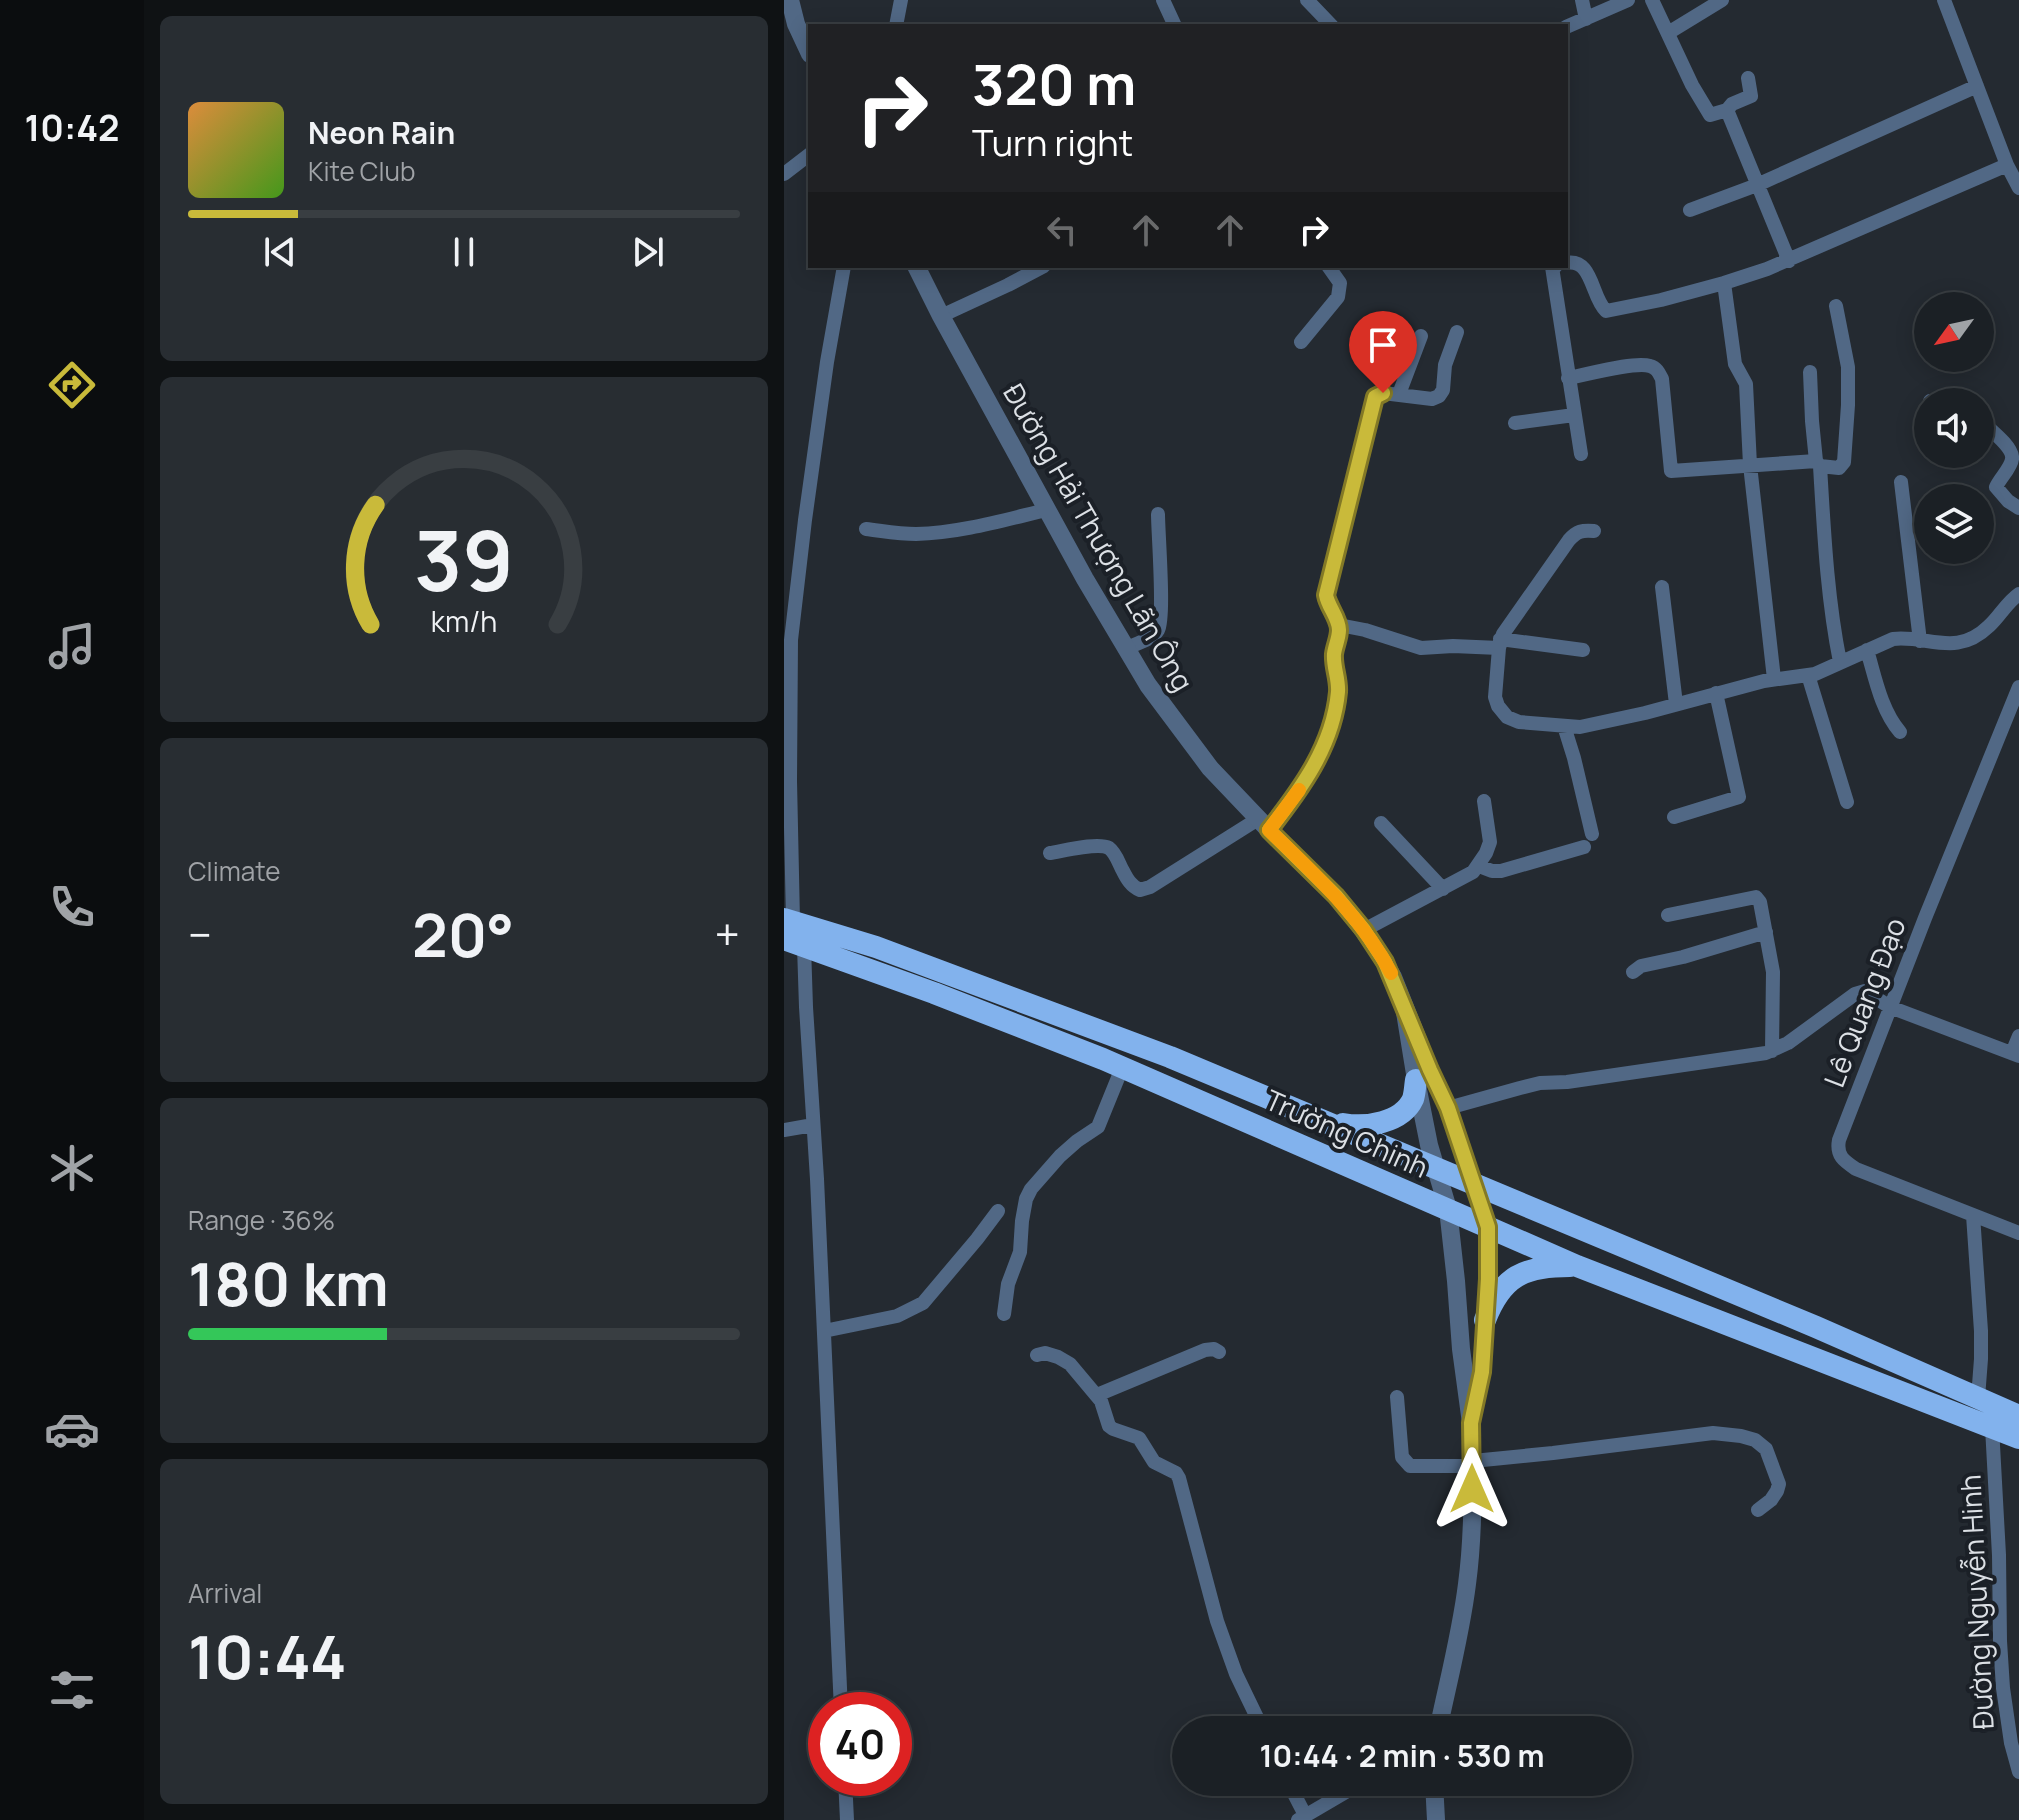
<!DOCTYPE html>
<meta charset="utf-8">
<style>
body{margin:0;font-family:Manrope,sans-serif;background:#282d32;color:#f1f3f6;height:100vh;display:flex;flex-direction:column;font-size:30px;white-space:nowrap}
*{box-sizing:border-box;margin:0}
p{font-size:26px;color:#a0a3a7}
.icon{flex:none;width:44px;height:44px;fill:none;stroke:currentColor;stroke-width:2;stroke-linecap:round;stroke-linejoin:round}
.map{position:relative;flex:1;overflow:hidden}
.panel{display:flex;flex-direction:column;gap:16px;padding:16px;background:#0f1214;width:640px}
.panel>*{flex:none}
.banner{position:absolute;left:24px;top:24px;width:760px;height:244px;border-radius:0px;box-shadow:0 4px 20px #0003,0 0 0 2px #393e42;background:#202124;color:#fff;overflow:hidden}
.needle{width:52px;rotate:237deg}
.buttons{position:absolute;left:1130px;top:292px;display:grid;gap:16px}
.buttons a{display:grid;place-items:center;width:80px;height:80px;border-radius:50%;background:#1b2025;box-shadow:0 4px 20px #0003,0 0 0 2px #393e42;font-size:40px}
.speed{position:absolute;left:24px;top:1692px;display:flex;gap:16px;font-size:40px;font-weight:700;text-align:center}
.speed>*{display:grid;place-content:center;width:104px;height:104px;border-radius:50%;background:#1b2025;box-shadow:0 4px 20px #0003,0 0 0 2px #393e42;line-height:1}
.speed .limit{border:12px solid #d22;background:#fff;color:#111}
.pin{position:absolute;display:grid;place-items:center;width:68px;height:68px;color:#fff;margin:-82px -34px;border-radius:50% 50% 50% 0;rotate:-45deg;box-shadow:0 0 8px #0007}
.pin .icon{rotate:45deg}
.me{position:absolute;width:88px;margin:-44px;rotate:0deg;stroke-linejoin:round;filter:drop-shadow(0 0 6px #0008)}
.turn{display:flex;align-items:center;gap:28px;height:168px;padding:0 32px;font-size:36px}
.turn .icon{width:104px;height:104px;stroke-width:2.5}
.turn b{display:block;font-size:56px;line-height:68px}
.lanes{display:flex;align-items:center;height:76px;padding:0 32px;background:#0003;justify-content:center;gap:40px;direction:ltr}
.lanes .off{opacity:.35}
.big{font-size:60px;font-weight:700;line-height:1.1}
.panel .card{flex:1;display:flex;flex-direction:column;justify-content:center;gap:12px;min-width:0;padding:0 28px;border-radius:12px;background:#282d32}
.panel .dial{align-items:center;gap:0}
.dial svg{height:208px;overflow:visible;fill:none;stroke:#393e42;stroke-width:7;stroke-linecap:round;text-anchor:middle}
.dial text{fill:#f1f3f6;stroke:none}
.song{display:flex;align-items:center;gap:24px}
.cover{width:96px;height:96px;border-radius:12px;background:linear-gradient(135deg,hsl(30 70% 55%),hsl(100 70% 35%))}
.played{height:8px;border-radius:4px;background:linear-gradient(90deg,#c9ba3a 20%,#393e42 20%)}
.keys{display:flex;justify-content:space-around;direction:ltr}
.heat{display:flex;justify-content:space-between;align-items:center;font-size:44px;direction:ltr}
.charge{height:12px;border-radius:6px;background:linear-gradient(90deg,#34c759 36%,#393e42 0)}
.trip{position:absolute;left:388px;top:1716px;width:460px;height:80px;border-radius:40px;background:#1b2025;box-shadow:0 4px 20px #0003,0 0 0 2px #393e42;font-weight:700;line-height:80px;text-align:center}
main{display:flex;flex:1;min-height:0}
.tabs{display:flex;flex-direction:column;width:144px;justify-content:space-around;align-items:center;background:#0b0d0f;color:#a0a3a7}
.tabs .icon{width:56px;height:56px}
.tabs .on{color:#c9ba3a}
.tabs b{font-size:36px;color:#f1f3f6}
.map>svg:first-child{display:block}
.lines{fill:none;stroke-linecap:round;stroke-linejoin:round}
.minor{stroke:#516885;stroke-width:14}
.tertiary{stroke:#516885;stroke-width:18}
.trunk{stroke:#82b2ed;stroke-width:22}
.route-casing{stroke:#837926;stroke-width:20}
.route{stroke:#c9ba3a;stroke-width:14}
.slow{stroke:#f59e0b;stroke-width:14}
.labels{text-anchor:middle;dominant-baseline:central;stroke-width:8;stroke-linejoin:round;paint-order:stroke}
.street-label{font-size:28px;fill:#dce0e5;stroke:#1b2027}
</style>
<main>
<nav class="tabs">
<b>10:42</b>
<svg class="icon on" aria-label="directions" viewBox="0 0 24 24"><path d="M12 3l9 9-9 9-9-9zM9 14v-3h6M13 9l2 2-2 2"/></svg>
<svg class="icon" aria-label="music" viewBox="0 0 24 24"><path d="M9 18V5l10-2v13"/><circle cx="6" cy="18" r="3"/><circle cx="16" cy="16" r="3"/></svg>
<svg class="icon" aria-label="phone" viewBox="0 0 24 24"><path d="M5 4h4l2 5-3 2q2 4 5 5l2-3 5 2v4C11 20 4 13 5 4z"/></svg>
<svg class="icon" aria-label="climate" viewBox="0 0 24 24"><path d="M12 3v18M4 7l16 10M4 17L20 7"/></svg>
<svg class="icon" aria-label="car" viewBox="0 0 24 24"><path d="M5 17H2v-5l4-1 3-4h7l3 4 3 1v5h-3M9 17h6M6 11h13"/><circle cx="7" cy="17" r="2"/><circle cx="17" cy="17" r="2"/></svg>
<svg class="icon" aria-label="filters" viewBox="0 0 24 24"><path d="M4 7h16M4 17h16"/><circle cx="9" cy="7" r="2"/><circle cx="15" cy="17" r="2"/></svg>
</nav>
<section class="panel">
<div class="card">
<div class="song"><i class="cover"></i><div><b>Neon Rain</b><p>Kite Club</p></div></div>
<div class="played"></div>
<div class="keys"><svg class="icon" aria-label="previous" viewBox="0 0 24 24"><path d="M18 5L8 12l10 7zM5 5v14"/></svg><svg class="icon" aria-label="pause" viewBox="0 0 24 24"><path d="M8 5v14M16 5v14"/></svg><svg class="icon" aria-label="next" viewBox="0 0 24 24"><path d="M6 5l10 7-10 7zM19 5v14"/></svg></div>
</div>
<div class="card dial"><svg viewBox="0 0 100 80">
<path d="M14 69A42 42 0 1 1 86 69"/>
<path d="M14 69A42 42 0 0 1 16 23" stroke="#c9ba3a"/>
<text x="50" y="56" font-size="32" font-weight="700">39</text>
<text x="50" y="72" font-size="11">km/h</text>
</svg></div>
<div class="card"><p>Climate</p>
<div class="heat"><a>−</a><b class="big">20°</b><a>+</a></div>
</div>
<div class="card"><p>Range · 36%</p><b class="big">180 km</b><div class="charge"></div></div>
<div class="card"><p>Arrival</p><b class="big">10:44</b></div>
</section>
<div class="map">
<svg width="1235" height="1820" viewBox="0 0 1235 1820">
<rect width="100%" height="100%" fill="#242a31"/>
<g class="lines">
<path class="minor" d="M379,0L391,26
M523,0L548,26
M798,0L802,19
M868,0L908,85L926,115L943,110L1005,261
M1160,0L1223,165L1235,188
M112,26L117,0
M782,27L844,0
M884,33L938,0
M943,110L948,104L967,96L964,78
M0,174L26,154
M906,210L973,185L1193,86
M782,263C809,258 807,297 822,311L877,300L940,283L983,269L1223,165
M772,266L768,267L797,454
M940,283L951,364L962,384L966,465L990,679
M157,316L224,285L260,266
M517,342L554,297L556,283L544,266
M1026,372L1028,421L1032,461L1036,466C1040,532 1043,597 1056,662
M784,378C802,375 850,361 866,366C873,368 875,373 878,379L887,471L1032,461
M615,394L637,336
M1146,401L1151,402
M1196,420C1204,428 1230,447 1228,459C1227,468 1216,478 1212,487L1224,501L1235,508
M731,423L790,415
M1036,466L1055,468L1060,462L1064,405V367L1052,306
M1117,482L1136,641
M82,529C99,531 115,534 132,534C176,533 220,520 262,510
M878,587L892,704
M555,625L581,630L637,648L669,646L715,648L711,697L714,706L723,717L735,722L796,727L861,713L980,681L1031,674L1109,639C1145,635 1172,658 1205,626C1216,616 1223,602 1235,594
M716,639L799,650
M715,648L719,634L785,540C793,531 798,530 810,531
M341,649C351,644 369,639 374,630C381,618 374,533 374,514
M1083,650C1091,677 1097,710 1116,732
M1024,675L1063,802
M1235,687L1141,918L1055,1140C1052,1156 1060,1161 1072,1169L1235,1233
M780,726L790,758L808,834
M890,817L955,797L932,693
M597,823L659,889
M485,830C517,789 549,746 554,692C555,679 549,667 550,654C551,646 555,638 555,630C555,618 544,608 542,595L591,397L599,393L648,399L655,396L659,390L661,365L673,332
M266,853C279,851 314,842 325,848C332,853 335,864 339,871C343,879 347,886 356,890L366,887L474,819
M695,866L708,871H717L800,847
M884,915L972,897L976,902L989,972L988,1051
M9,921L6,781L7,640L21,520L43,362L60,266
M580,930L689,872L702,853L706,842L700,801
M20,946L22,1007L33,1179L57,1710
M849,972L857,966L899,957L982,932
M1228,1053L1235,1036
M664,1108L736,1088L756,1083L783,1082L982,1053L1004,1043L1071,994L1081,991L1106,1007L1235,1056
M0,1130L29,1125
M1189,1215L1197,1331V1359L1194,1398
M220,1314L224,1284L236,1252L238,1221L242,1199L247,1189L276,1156L293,1141L314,1127L338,1068
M40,1331L113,1316L139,1303L193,1239L214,1211
M253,1355L261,1353L274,1357L286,1364L317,1401L325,1426L329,1429L355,1438L370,1462L392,1473L395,1478L433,1621L452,1674L479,1730
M313,1395L421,1350L430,1349L435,1352
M613,1397L618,1457L626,1466H689
M1208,1427L1215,1555L1216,1641L1219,1688L1227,1743L1235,1772
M689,1461L769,1453L929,1433L957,1436L971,1440L982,1449L995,1484L993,1491L987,1500L974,1510
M61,1778L63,1820
M504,1782L521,1815
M514,1820L579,1782"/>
<path class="tertiary" d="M6,0L12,24L26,54
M132,266L157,316L301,579L364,685L426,768L485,830L552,896L567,914L592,948L609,977L646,1070L664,1108L704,1227V1279L698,1372L687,1423L677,1349L672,1281L664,1209L645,1145L632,1080L620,1006
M654,1730C664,1682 677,1633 683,1584C690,1531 689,1476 687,1423
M650,1782L652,1820"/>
<path class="trunk" d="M0,919L92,947L386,1057L1032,1327L1235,1416
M0,939L150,993L319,1059L793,1266L1235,1438
M559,1124C582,1128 618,1123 629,1099C631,1093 631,1086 632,1080
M701,1320C718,1276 740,1266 786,1266"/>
</g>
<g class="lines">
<g class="route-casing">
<path id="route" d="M599,393L591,397L542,595C544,607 555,618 555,630C555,638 551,646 550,654C549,667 555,679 554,692C549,746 517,789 485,830L552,896L580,930L601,962L646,1070L664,1108L704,1227V1279L698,1372L687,1423L688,1489"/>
</g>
<use href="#route" class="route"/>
<path class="slow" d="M515,790L485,830C530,874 578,917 607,973"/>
</g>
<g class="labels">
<g class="street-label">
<text transform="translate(315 537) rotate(60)">Đường Hải Thượng Lãn Ông</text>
<text transform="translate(1080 1002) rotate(-69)">Lê Quang Đạo</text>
<text transform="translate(563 1133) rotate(24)">Trường Chinh</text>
<text transform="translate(1192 1602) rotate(-93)">Đường Nguyễn Hinh</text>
</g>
</g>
</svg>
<div class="buttons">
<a><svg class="needle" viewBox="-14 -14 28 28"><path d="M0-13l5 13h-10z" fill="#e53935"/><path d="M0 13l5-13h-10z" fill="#a0a3a7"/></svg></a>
<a><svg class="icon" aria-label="sound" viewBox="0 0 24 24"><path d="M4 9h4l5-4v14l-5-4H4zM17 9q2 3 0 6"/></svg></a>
<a><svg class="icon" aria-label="layers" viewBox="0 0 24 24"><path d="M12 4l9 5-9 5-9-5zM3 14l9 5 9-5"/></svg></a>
</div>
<div class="speed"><div class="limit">40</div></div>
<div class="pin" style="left:599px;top:393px;background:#d93025"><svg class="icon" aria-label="arrive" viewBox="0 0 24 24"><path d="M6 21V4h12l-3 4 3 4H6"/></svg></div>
<svg class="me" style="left:688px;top:1489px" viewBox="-20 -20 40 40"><path d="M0-17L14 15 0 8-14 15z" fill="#c9ba3a" stroke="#fff" stroke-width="4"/></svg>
<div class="trip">10:44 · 2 min · 530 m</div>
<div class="banner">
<div class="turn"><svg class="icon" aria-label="right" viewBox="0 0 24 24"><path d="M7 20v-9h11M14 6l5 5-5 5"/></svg><div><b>320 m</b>Turn right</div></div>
<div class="lanes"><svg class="icon off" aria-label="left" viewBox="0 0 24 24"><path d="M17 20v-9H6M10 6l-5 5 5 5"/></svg><svg class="icon off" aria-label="ahead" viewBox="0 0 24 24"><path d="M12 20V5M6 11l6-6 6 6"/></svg><svg class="icon off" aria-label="ahead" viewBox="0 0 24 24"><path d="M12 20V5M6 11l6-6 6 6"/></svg><svg class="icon" aria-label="right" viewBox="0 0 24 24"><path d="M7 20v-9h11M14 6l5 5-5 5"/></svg></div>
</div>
</div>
</main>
